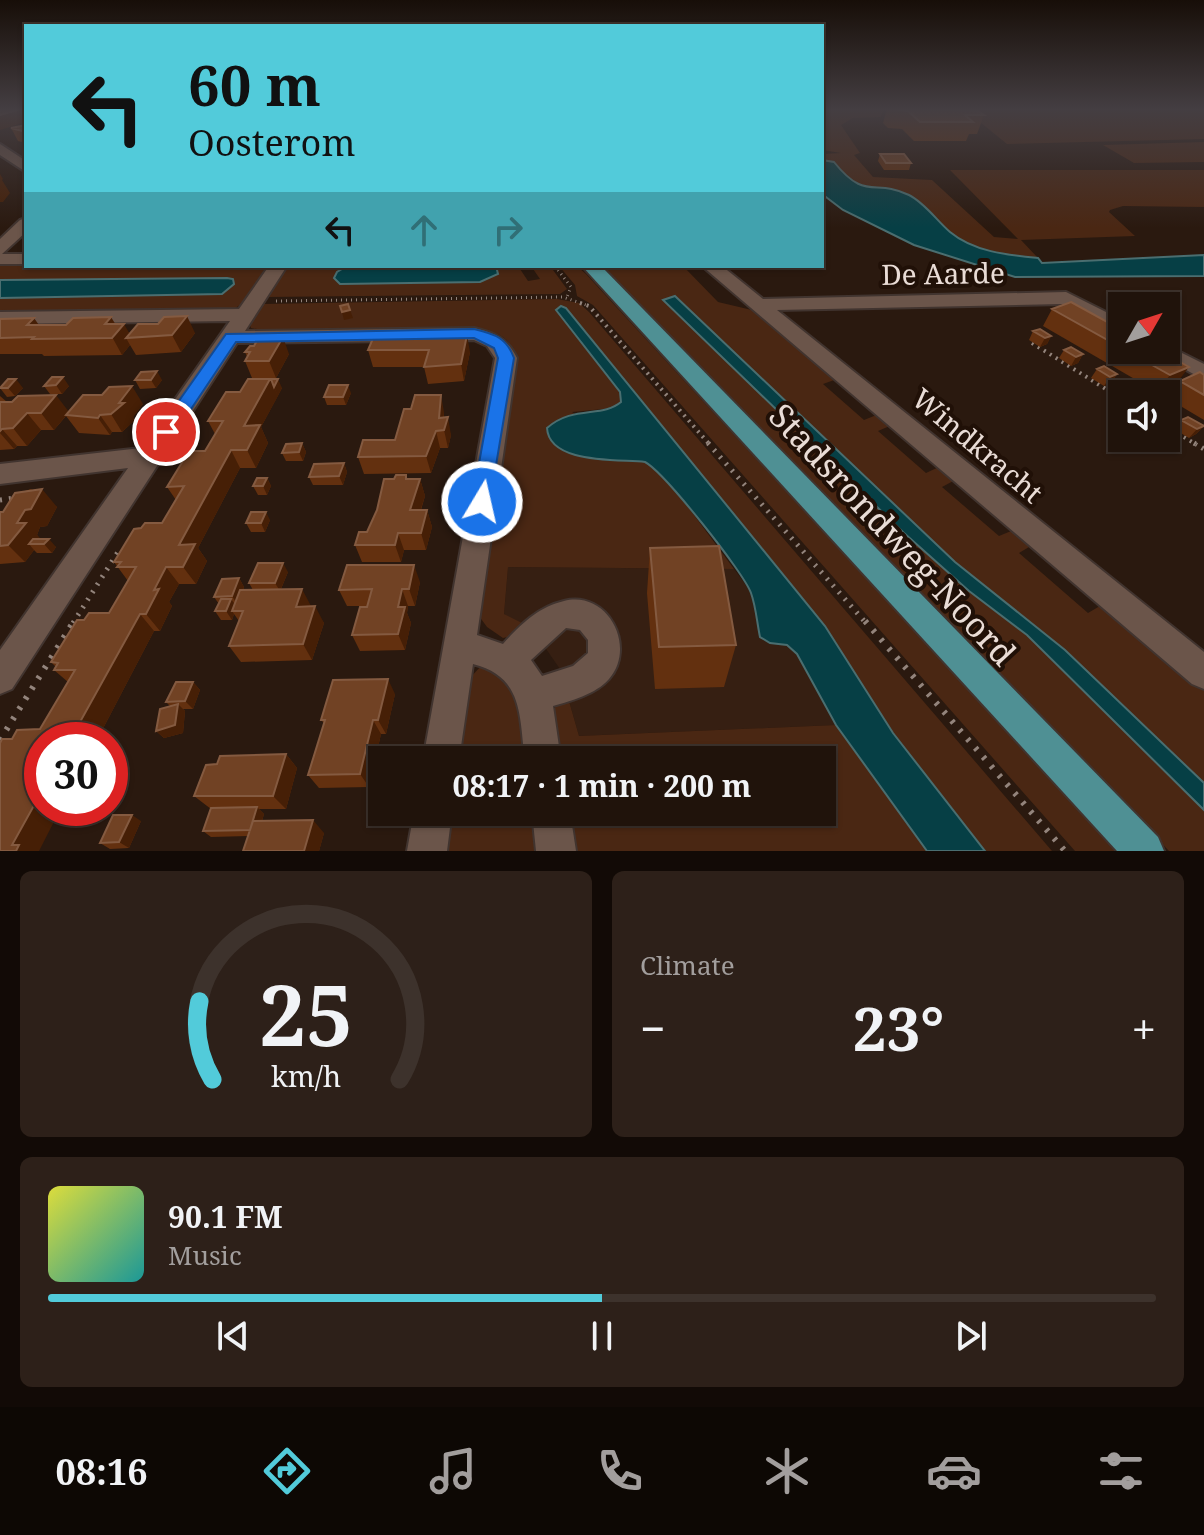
<!DOCTYPE html>
<meta charset="utf-8">
<style>
body{margin:0;font-family:"Noto Serif",serif;background:#2d2019;color:#f1f3f6;height:100vh;display:flex;flex-direction:column;font-size:30px;white-space:nowrap}
*{box-sizing:border-box;margin:0}
p{font-size:26px;color:#a29e9d}
.icon{flex:none;width:44px;height:44px;fill:none;stroke:currentColor;stroke-width:2;stroke-linecap:round;stroke-linejoin:round}
.map{position:relative;height:851px;overflow:hidden}
.sheet{display:flex;flex-direction:column;gap:20px;padding:20px;background:#120a06;flex:1}
.sheet>*{flex:none}
.hud{position:absolute;left:24px;top:24px;width:800px;height:244px;border-radius:0px;box-shadow:0 2px 6px #0004,0 0 0 2px #3d322c;background:#52cbda;color:#111;overflow:hidden}
.needle{width:52px;rotate:51deg}
.fabs{position:absolute;left:1108px;top:292px;display:grid;gap:16px}
.fabs a{display:grid;place-items:center;width:72px;height:72px;border-radius:0px;background:#20130b;box-shadow:0 2px 6px #0004,0 0 0 2px #3d322c;font-size:40px}
.speed{position:absolute;left:24px;top:722px;display:flex;gap:16px;font-size:40px;font-weight:700;text-align:center}
.speed>*{display:grid;place-content:center;width:104px;height:104px;border-radius:50%;background:#20130b;box-shadow:0 2px 6px #0004,0 0 0 2px #3d322c;line-height:1}
.speed .limit{border:12px solid #d22;background:#fff;color:#111}
.pin{position:absolute;display:grid;place-items:center;width:68px;height:68px;color:#fff;margin:-34px;border:4px solid #fff;border-radius:50%;box-shadow:0 2px 8px #0007}
.me{position:absolute;width:88px;margin:-44px;rotate:9deg;stroke-linejoin:round;filter:drop-shadow(0 0 6px #0008)}
.turn{display:flex;align-items:center;gap:28px;height:168px;padding:0 32px;font-size:36px}
.turn .icon{width:104px;height:104px;stroke-width:2.5}
.turn b{display:block;font-size:56px;line-height:68px}
.lanes{display:flex;align-items:center;height:76px;padding:0 32px;background:#0003;justify-content:center;gap:40px;direction:ltr}
.lanes .off{opacity:.35}
.big{font-size:60px;font-weight:700;line-height:1.1}
.sheet .tile{flex:1;display:flex;flex-direction:column;justify-content:center;gap:12px;min-width:0;padding:0 28px;border-radius:12px;background:#2d2019}
.sheet .dial{align-items:center;gap:0}
.dial svg{height:208px;overflow:visible;fill:none;stroke:#3d322c;stroke-width:7;stroke-linecap:round;text-anchor:middle}
.dial text{fill:#f1f3f6;stroke:none}
.song{display:flex;align-items:center;gap:24px}
.cover{width:96px;height:96px;border-radius:12px;background:linear-gradient(135deg,hsl(60 70% 55%),hsl(180 70% 35%))}
.played{height:8px;border-radius:4px;background:linear-gradient(90deg,#52cbda 50%,#3d322c 50%)}
.keys{display:flex;justify-content:space-around;direction:ltr}
.heat{display:flex;justify-content:space-between;align-items:center;font-size:44px;direction:ltr}
.sheet .tiles{flex:1;display:grid;gap:20px;grid-template-columns:1fr 1fr}
.tile:last-child{grid-column:span 2}
.trip{position:absolute;left:368px;top:746px;width:468px;height:80px;border-radius:0px;background:#20130b;box-shadow:0 2px 6px #0004,0 0 0 2px #3d322c;font-weight:700;line-height:80px;text-align:center}
.tabs{display:flex;height:128px;justify-content:space-around;align-items:center;background:#0d0804;color:#a29e9d}
.tabs .icon{width:56px;height:56px}
.tabs .on{color:#52cbda}
.tabs b{font-size:36px;color:#f1f3f6}
.map>svg:first-child{display:block}
.built{fill:#361f12}
.green{fill:#4a2713}
.water{fill:#063f45;stroke:#4a6e70;stroke-width:2}
.lines{fill:none;stroke-linecap:round;stroke-linejoin:round}
.minor-casing{stroke:#41342f;stroke-width:4}
.major-casing{stroke:#41342f;stroke-width:4}
.path-far3{stroke:#93847c;stroke-width:3;stroke-dasharray:1 4;stroke-linecap:butt}
.path-far2{stroke:#93847c;stroke-width:4;stroke-dasharray:2 5;stroke-linecap:butt}
.path-far1{stroke:#93847c;stroke-width:5;stroke-dasharray:2 7;stroke-linecap:butt}
.path{stroke:#93847c;stroke-width:6;stroke-dasharray:3 9;stroke-linecap:butt}
.minor{fill:#6b554a;fill-rule:evenodd}
.major{fill:#4f9094;fill-rule:evenodd}
.wall{fill:#63300f}
.shaded-wall{fill:#461f06}
.building{fill:#714224;stroke:#845a40;stroke-width:2}
.route{fill:#1a73e8;stroke:#114b97;stroke-width:2}
.labels{text-anchor:middle;dominant-baseline:central;stroke-width:8;stroke-linejoin:round;paint-order:stroke}
.street-label{font-size:28px;fill:#e9dcd6;stroke:#201007}
.near-street-label{font-size:34px;fill:#e9dcd6;stroke:#201007}
</style>
<div class="map">
<svg width="1204" height="851" viewBox="0 0 1204 851">
<rect width="100%" height="100%" fill="#2a190f"/>
<path class="built" d="M508,567L734,569L751,592L760,637L770,643L787,645L797,654L836,725L579,736L560,669L544,646L504,614Z"/>
<path class="green" d="M822,109H883L881,117L853,118L841,125L860,153L854,155L873,177L932,180L994,237L1018,239L950,170H1204V207L1123,206L1110,210L1109,212L1135,236L1021,240L1038,258C1008,255 974,252 950,232C937,221 925,203 909,195C874,178 866,202 834,162L822,160V154L841,153L822,150Z
M964,109H1204V139L1007,144Z
M1204,142V162L1134,163L1103,145Z
M0,263H26V266H267L240,305L234,309L0,313V298L222,294L227,278L0,280Z
M286,266H347L337,272L498,274L496,266H518L528,281L540,279L531,266H550L567,289L560,294L266,297Z
M559,266H577L586,274L1117,851H1075L593,305L577,296L575,285Z
M601,266H683L718,302L756,311L837,379L823,384L864,420L879,414L892,425L878,431L926,473L941,466L957,479L942,487L999,536L1016,529L1034,544L1019,553L1088,613L1105,603L1204,687V784L1065,650L955,562L675,296L664,300L904,533L969,591L1027,635L1204,810V851H1169Z
M557,299L579,303L589,312L1052,851H985L893,733L825,626L782,572L631,389L556,310L620,393L621,403L614,408L572,412L655,467L671,484L734,569L508,567L504,614L524,624L512,636L503,638L487,627L479,616L514,357C512,337 495,331 477,329L262,330L251,328L249,323L262,304Z
M481,666L507,676L517,700L525,760H459L470,678Z
M569,701L579,736L836,725L927,851H575L568,812H822V760H560L552,712L557,704Z
M452,812H531L536,851H447Z"/>
<path class="water" d="M822,160L834,162C866,202 874,178 909,195C925,203 937,221 950,232C974,252 1008,255 1038,258L1042,263L1204,255V276L1015,277L914,245L843,210L822,194Z
M347,266H496L498,274L480,282L340,284L334,278L337,272Z
M227,278L233,279L234,284L222,294L0,298V280Z
M675,296L955,562L1065,650L1204,783V810L1027,635L969,591L904,533L663,300Z
M561,306L566,308L825,626L893,733L985,851H927L836,725L797,654L787,645L770,643L760,637C757,623 756,607 751,593C744,573 664,472 645,462C617,459 549,464 547,428C573,405 602,418 621,402L620,392L556,310Z"/>
<g class="lines">
<g class="minor-casing">
<path id="minor" d="M0,144L26,161V172L0,155Z
M26,218V232L2,254H26V264H0V239L20,220Z
M269,266H287L245,331L474,328C495,333 507,338 517,358L477,635L503,644C520,625 538,607 564,601C608,590 637,647 609,679C596,694 571,701 553,706L561,760H525C519,716 524,677 473,664L459,760H423L495,358L487,346L474,340L237,343L12,689L0,694V650L128,468L0,484V464L141,448L230,321L0,324V312L239,309ZM566,628L580,630L588,640V653L573,666L542,676L531,660Z
M702,266H722L763,299L1066,292L1122,320V334L1062,304L777,310L1204,652V689L1192,684Z
M1166,345L1204,364V380L1151,350H1166Z
M414,812H452L447,851H407Z
M532,812H570L576,851H536Z"/>
</g>
<g class="major-casing">
<path id="major" d="M582,266H601L1158,837L1164,851H1117Z"/>
</g>
<path class="path-far3" d="M555,266L571,287L567,297
M276,301L563,297L586,305"/>
<path class="path-far2" d="M580,303L589,306L710,445
M1032,343L1122,399
M1166,394L1176,389
M1166,426L1197,445"/>
<path class="path-far1" d="M708,443L866,623
M1194,443L1204,449
M0,500L14,498
M73,623L118,552"/>
<path class="path" d="M865,621L1065,851
M0,740L74,621"/>
<use href="#minor" class="minor"/>
<use href="#major" class="major"/>
</g>
<path class="wall" d="M887,109H931L984,115L977,134H969L966,141H914L902,129L888,128L883,123Z
M26,125V143L18,141L11,128Z
M880,154L911,163L909,170H884L878,161Z
M1052,309L1122,330V350H1159L1176,384L1157,392L1043,326Z
M115,324L130,333H195L181,352L136,355L130,345L122,355L44,356L42,354H0V338L39,325Z
M1033,331L1051,336L1047,344L1040,347L1029,340Z
M374,336L470,352L464,381L428,384L424,367H373L368,350Z
M1064,350L1083,354L1078,363L1071,366L1059,358Z
M245,352L289,354L276,378H252L245,361L247,357Z
M1097,369L1117,374L1111,383L1104,386L1091,378Z
M1204,375V420L1167,398L1180,381Z
M248,379L282,388L261,427L268,443L256,468H240L198,548L207,561L196,584H179L169,602L172,606L160,631H154L97,740L12,739L40,729L68,682L54,670L56,667L51,662L84,620L109,613L128,581L114,562L141,528L162,523L176,500L167,487L205,451L215,434L208,421L240,392Z
M135,380H162L156,388L140,389Z
M44,386H69L62,394H50Z
M0,388H23L15,396L7,397Z
M351,393L346,405H327L324,397Z
M0,396L7,402L69,412L143,404L133,417L135,420L122,432H112L110,435L79,433L66,416L54,430H41L27,446H17L14,449L0,450Z
M444,412V417L451,435L448,448H440L431,473L364,474L358,457L395,440Z
M1181,420L1204,426L1196,434L1189,438L1174,429Z
M302,443L306,452L303,461H286L282,453Z
M344,463L347,472L343,485H313L309,477Z
M267,478L271,486L267,495H258L253,486Z
M408,479H420L425,496L421,510H427L432,527L426,550H404L401,562H362L355,545L367,532Z
M31,489L57,507L47,526L40,527L37,535L40,539L56,547L52,553H37L34,550L25,562L0,564V512H3L22,492Z
M270,520L265,532H251L246,523Z
M650,548L736,645L724,687L655,689L647,593Z
M288,572L281,589L311,606L324,623L312,660L241,662L229,646L239,621L234,614L232,620H221L215,611L219,604L214,597L239,578L244,587L243,590H253L249,583Z
M420,582L415,606H408L407,613L411,623L405,650L360,651L352,635L367,606H347L339,590Z
M193,682L200,690L193,709H183L185,711L183,733L164,738L156,731L170,706L166,702Z
M395,694L386,734H381L369,787L319,788L308,775L324,723L321,720Z
M286,754L297,768L286,809H259L264,814L262,821L324,833L319,851H243L248,836L211,837L203,831L211,809L194,796L217,764Z
M141,821L129,848L110,849L100,843Z"/>
<path class="shaded-wall" d="M21,109H26V122L0,130V115Z
M0,174L3,179L2,180L10,193L3,202H0Z
M350,310L353,318L344,320L342,312Z
M187,316L195,333L181,352L172,335Z
M111,317L119,330L124,324L132,338H126L130,345L122,355L105,324Z
M34,318L46,335L27,325Z
M467,335L470,352L464,381L461,364Z
M1051,336L1047,344L1040,347L1045,338Z
M283,337L289,354L276,378L269,361Z
M1083,354L1078,363L1071,366L1076,357Z
M1189,367L1176,384L1157,392L1170,375Z
M157,371L162,380L156,388L151,380Z
M1117,374L1111,383L1104,386L1110,377Z
M63,377L69,386L62,394L56,385Z
M16,379L23,388L15,396L8,388Z
M270,379L278,396L261,427L268,443L256,468L247,450L244,426Z
M278,379L282,388L278,396L274,387Z
M348,385L351,393L346,405L343,397Z
M132,386L143,404L133,417L135,420L122,432L111,414Z
M56,395L69,412L54,430L41,413Z
M441,395L444,412L443,430L439,418Z
M27,413L41,430L27,446L13,428Z
M100,415L112,432L110,435L98,418Z
M448,417L451,435L448,448L444,430Z
M1204,426L1196,434L1189,438L1197,429Z
M2,429L17,446L14,449L0,433Z
M436,431L440,448L431,473L426,456Z
M302,443L306,452L303,461L299,452Z
M231,450L240,468L198,548L207,561L196,584L183,567L179,545Z
M344,463L347,472L343,485L339,476Z
M267,478L271,486L267,495L263,486Z
M420,479L425,496L415,527L410,510Z
M31,489L38,497L42,489L57,507L47,526L40,527L37,535L42,540L29,544L34,550L25,562L8,545L17,523L26,498Z
M427,510L432,527L426,550L421,533Z
M266,512L270,520L265,532L261,523Z
M398,533L404,550L401,562L395,545Z
M49,539L56,547L52,553L44,544Z
M283,563L288,572L280,591L275,583Z
M414,565L420,582L415,606L409,589Z
M166,567L179,584L169,602L172,606L160,631L146,614L154,590Z
M239,578L244,587L237,604L232,596Z
M302,589L311,606L296,607Z
M402,589L408,606L407,613L411,623L405,650L398,634V607Z
M231,599L237,607L232,611L234,614L232,620L226,611Z
M315,606L324,623L312,660L303,644Z
M140,614L154,631L97,740H70Z
M388,679L395,694L386,734L378,720Z
M193,682L200,690L193,709L185,701Z
M178,704L185,711L183,733L164,738L156,731Z
M373,720L381,734L369,787L360,774Z
M286,754L297,768L286,809L273,796Z
M42,791V808H61L39,851H16L12,845Z
M257,807L264,814L257,836L250,830Z
M132,815L141,821L129,848L119,842Z
M313,820L324,833L319,851H304Z"/>
<path class="building" d="M0,109H21L0,115Z
M893,109H927H915L978,111L984,115H965L973,122H920L908,111Z
M26,125V132L11,128Z
M880,154H904L911,163H886Z
M1071,302L1122,330V348L1052,309Z
M348,304L350,310L342,312L340,306Z
M187,316L172,335L126,338L138,324H158L164,317Z
M111,317L105,324H124L112,338L32,339L34,337L0,338V319L34,318L27,325H66L73,318Z
M1040,329L1051,336L1045,338L1033,331Z
M467,335L461,364L424,367L429,350H368L374,336Z
M259,337H283L269,361H245L250,352H245L250,346H254Z
M1071,347L1083,354L1076,357L1064,350Z
M1125,350H1159L1189,367L1170,375Z
M1104,366L1117,374L1110,377L1097,369Z
M157,371L151,380H135L141,372Z
M1200,372L1204,375V395L1180,381Z
M52,377H63L56,385L44,386Z
M8,379H16L8,388H0Z
M248,379H270L244,426L260,425L247,450H231L179,545L195,544L183,567H166L154,590L159,589L146,614H140L70,740H42V791L12,845H19L16,851H0V743L2,739H12L17,730L40,729L75,670H54L58,663L51,662L77,620H84L89,613H109L136,567H117L121,562H114L134,529L141,528L145,523H162L184,486L167,487L189,451H205L223,421H208L226,392H240Z
M271,379H278L274,387Z
M329,385H348L343,397H324Z
M132,386L119,403H124L111,414L100,415L98,418L66,415L83,395H102L109,387Z
M1139,387L1146,392L1138,394L1132,391Z
M56,395L41,413H27L13,428L2,429L0,431V402H12L18,396Z
M415,395H441L439,418L448,417L444,430L436,431L426,456L358,457L363,440H395L404,409H411Z
M1188,417L1204,426L1197,429L1181,420Z
M302,443L299,452L282,453L286,444Z
M344,463L339,476L309,477L314,464Z
M396,475H406V479H420L410,510H427L421,533H398L395,545H355L359,532H367L377,510L384,479H394Z
M257,478H267L263,486H253Z
M42,489L31,509L25,510L17,523H26L8,545L0,546V512H3L15,493Z
M251,512H266L261,523H246Z
M33,539H49L44,544H29Z
M719,546L736,645L659,647L650,548Z
M258,563H283L275,583H249Z
M347,565H414L409,589H402L398,607H405L398,634L352,635L360,607H367L372,589L339,590Z
M239,578L232,596L214,597L222,579Z
M302,589L296,607L315,606L303,644L229,646L243,611H232L240,590Z
M221,599H231L226,611H215Z
M388,679L378,720H373L360,774L308,775L325,720H321L333,680Z
M176,682H193L185,701L166,702Z
M178,704L175,725L156,731L160,709Z
M286,754L273,796H194L206,765L217,764L220,756Z
M257,807L250,830L203,831L211,808Z
M113,815H132L119,842L100,843Z
M313,820L304,851H243L253,821Z"/>
<linearGradient id="sky" x2="0" y2="1"><stop stop-color="#170e08"/><stop offset="0.48" stop-color="#443e42"/><stop offset="1" stop-color="#443e42" stop-opacity="0"/></linearGradient>
<rect width="1204" height="228" fill="url(#sky)"/>
<path class="route" d="M474,329C495,334 507,338 514,358L489,507H475L472,502L498,358L494,348L474,338L236,342L173,436H160L157,432L226,334Z"/>
<g class="labels">
<g class="street-label">
<text transform="translate(943 273) rotate(-1)">De Aarde</text>
<text transform="translate(978 445) rotate(40)">Windkracht</text>
</g>
<g class="near-street-label">
<text transform="translate(893 534) rotate(47)">Stadsrondweg-Noord</text>
</g>
</g>
</svg>
<div class="fabs">
<a><svg class="needle" viewBox="-14 -14 28 28"><path d="M0-13l5 13h-10z" fill="#e53935"/><path d="M0 13l5-13h-10z" fill="#a29e9d"/></svg></a>
<a><svg class="icon" aria-label="sound" viewBox="0 0 24 24"><path d="M4 9h4l5-4v14l-5-4H4zM17 9q2 3 0 6"/></svg></a>
</div>
<div class="speed"><div class="limit">30</div></div>
<div class="pin" style="left:166px;top:432px;background:#d93025"><svg class="icon" aria-label="arrive" viewBox="0 0 24 24"><path d="M6 21V4h12l-3 4 3 4H6"/></svg></div>
<svg class="me" style="left:482px;top:502px" viewBox="-20 -20 40 40"><circle r="17" fill="#1a73e8" stroke="#fff" stroke-width="3"/><path d="M0-11L8 9 0 5-8 9z" fill="#fff"/></svg>
<div class="trip">08:17 · 1 min · 200 m</div>
<div class="hud">
<div class="turn"><svg class="icon" aria-label="left" viewBox="0 0 24 24"><path d="M17 20v-9H6M10 6l-5 5 5 5"/></svg><div><b>60 m</b>Oosterom</div></div>
<div class="lanes"><svg class="icon" aria-label="left" viewBox="0 0 24 24"><path d="M17 20v-9H6M10 6l-5 5 5 5"/></svg><svg class="icon off" aria-label="ahead" viewBox="0 0 24 24"><path d="M12 20V5M6 11l6-6 6 6"/></svg><svg class="icon off" aria-label="right" viewBox="0 0 24 24"><path d="M7 20v-9h11M14 6l5 5-5 5"/></svg></div>
</div>
</div>
<section class="sheet">
<div class="tiles">
<div class="tile dial"><svg viewBox="0 0 100 80">
<path d="M14 69A42 42 0 1 1 86 69"/>
<path d="M14 69A42 42 0 0 1 9 39" stroke="#52cbda"/>
<text x="50" y="56" font-size="32" font-weight="700">25</text>
<text x="50" y="72" font-size="11">km/h</text>
</svg></div>
<div class="tile"><p>Climate</p>
<div class="heat"><a>−</a><b class="big">23°</b><a>+</a></div>
</div>
<div class="tile">
<div class="song"><i class="cover"></i><div><b>90.1 FM</b><p>Music</p></div></div>
<div class="played"></div>
<div class="keys"><svg class="icon" aria-label="previous" viewBox="0 0 24 24"><path d="M18 5L8 12l10 7zM5 5v14"/></svg><svg class="icon" aria-label="pause" viewBox="0 0 24 24"><path d="M8 5v14M16 5v14"/></svg><svg class="icon" aria-label="next" viewBox="0 0 24 24"><path d="M6 5l10 7-10 7zM19 5v14"/></svg></div>
</div>
</div>
</section>
<nav class="tabs">
<b>08:16</b>
<svg class="icon on" aria-label="directions" viewBox="0 0 24 24"><path d="M12 3l9 9-9 9-9-9zM9 14v-3h6M13 9l2 2-2 2"/></svg>
<svg class="icon" aria-label="music" viewBox="0 0 24 24"><path d="M9 18V5l10-2v13"/><circle cx="6" cy="18" r="3"/><circle cx="16" cy="16" r="3"/></svg>
<svg class="icon" aria-label="phone" viewBox="0 0 24 24"><path d="M5 4h4l2 5-3 2q2 4 5 5l2-3 5 2v4C11 20 4 13 5 4z"/></svg>
<svg class="icon" aria-label="climate" viewBox="0 0 24 24"><path d="M12 3v18M4 7l16 10M4 17L20 7"/></svg>
<svg class="icon" aria-label="car" viewBox="0 0 24 24"><path d="M5 17H2v-5l4-1 3-4h7l3 4 3 1v5h-3M9 17h6M6 11h13"/><circle cx="7" cy="17" r="2"/><circle cx="17" cy="17" r="2"/></svg>
<svg class="icon" aria-label="filters" viewBox="0 0 24 24"><path d="M4 7h16M4 17h16"/><circle cx="9" cy="7" r="2"/><circle cx="15" cy="17" r="2"/></svg>
</nav>
